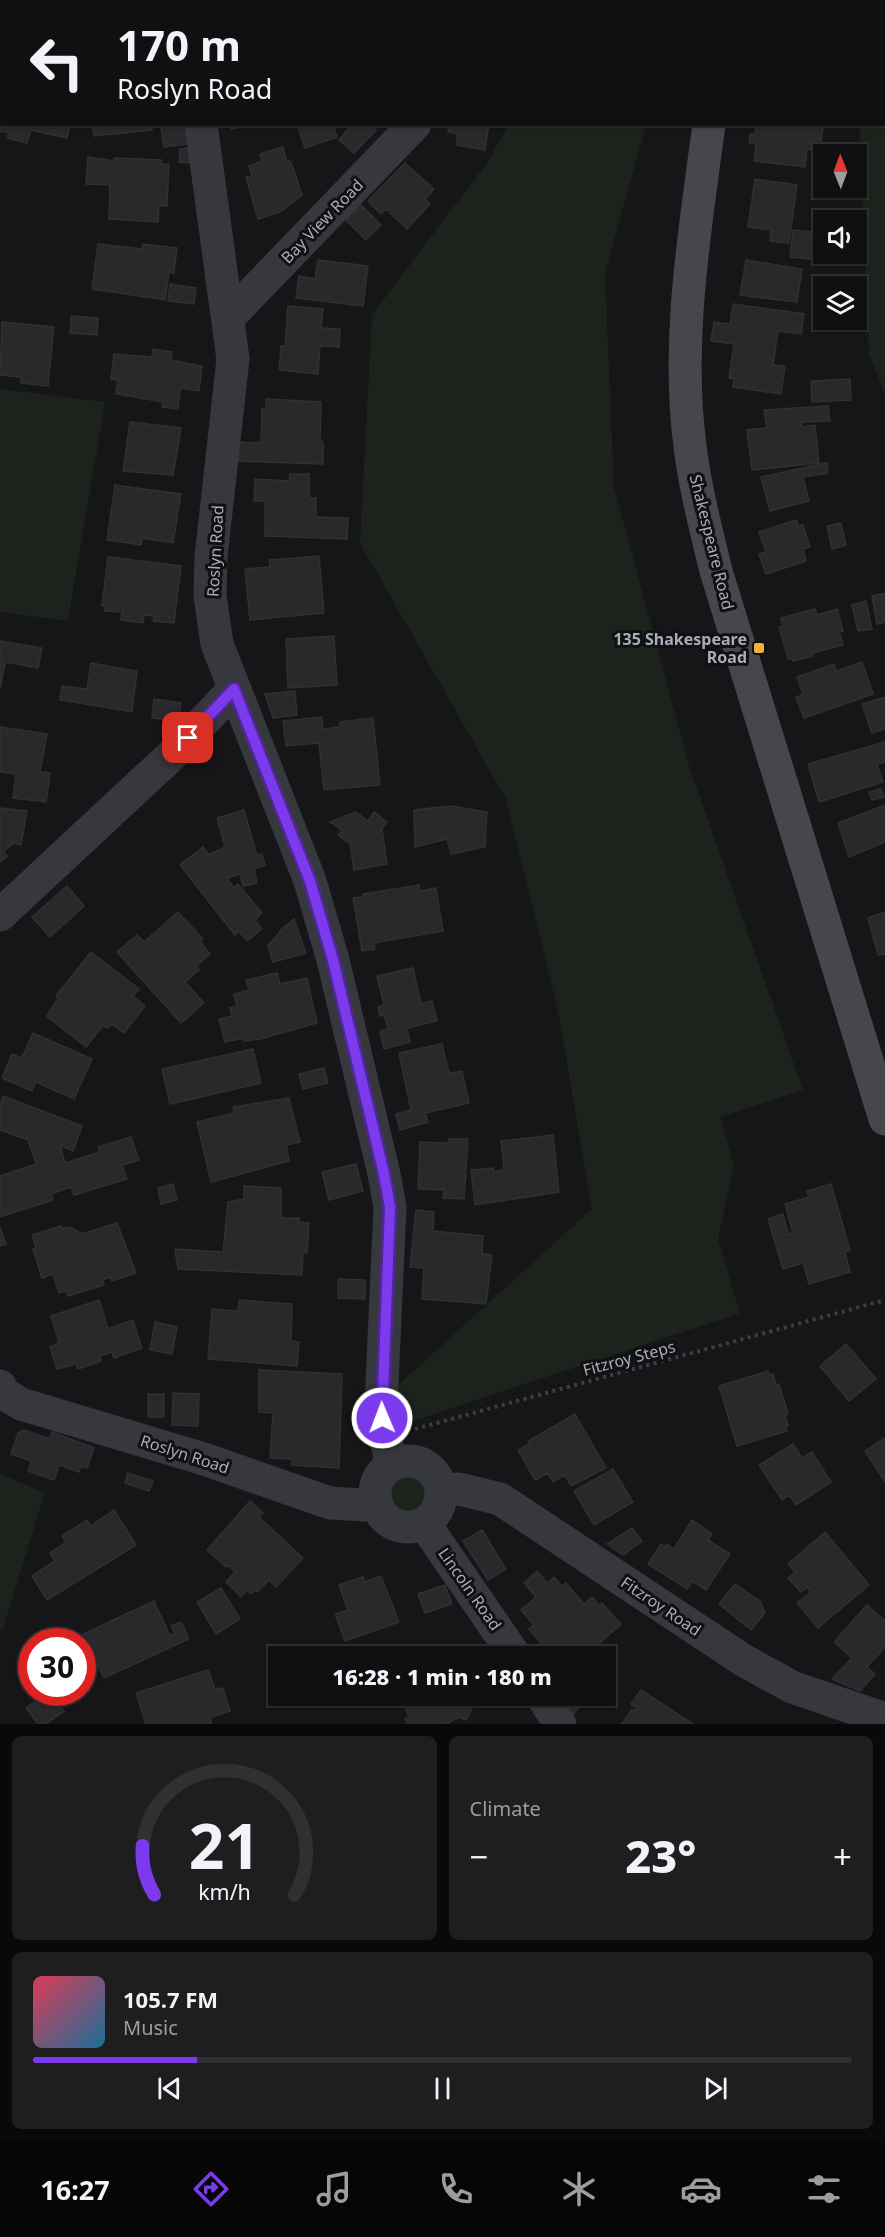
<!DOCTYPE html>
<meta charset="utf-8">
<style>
body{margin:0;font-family:"Noto Sans",sans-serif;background:#1e1e20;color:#f1f3f6;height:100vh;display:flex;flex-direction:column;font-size:22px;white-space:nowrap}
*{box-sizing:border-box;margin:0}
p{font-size:20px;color:#9c9d9f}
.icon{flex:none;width:33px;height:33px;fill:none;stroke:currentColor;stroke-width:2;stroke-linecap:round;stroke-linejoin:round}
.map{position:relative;height:1724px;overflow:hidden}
.details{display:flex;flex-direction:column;gap:12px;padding:12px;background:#09090a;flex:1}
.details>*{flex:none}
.banner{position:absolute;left:0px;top:0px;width:885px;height:126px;box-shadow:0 2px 4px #0004,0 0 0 2px #303032;background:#101012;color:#f1f3f6;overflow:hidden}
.needle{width:39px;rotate:359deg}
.tools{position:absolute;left:813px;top:144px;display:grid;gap:12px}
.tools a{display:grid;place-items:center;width:54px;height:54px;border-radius:0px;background:#101012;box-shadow:0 2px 4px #0004,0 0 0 2px #303032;font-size:30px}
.speed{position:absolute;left:18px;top:1628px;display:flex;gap:12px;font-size:30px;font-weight:700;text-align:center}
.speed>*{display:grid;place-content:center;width:78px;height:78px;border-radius:50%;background:#101012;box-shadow:0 2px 4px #0004,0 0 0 2px #303032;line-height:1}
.speed .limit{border:9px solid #d22;background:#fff;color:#111}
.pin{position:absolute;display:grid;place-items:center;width:51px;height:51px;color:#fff;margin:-26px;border-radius:12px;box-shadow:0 3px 9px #0006}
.me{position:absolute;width:66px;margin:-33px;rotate:359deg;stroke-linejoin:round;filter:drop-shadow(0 0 4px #0008)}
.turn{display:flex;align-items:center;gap:21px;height:126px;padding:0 18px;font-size:27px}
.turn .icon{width:78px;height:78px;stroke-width:2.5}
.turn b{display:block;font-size:42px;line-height:51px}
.big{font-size:45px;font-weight:800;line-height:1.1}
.details .tile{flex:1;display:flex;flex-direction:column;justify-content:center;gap:9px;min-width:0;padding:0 21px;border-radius:9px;background:#1e1e20}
.details .dial{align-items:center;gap:0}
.dial svg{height:156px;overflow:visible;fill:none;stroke:#303032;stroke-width:7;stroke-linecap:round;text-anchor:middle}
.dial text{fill:#f1f3f6;stroke:none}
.song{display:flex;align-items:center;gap:18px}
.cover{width:72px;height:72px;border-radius:9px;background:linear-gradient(135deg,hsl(350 70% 55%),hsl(200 70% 35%))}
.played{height:6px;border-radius:3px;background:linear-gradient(90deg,#7c3aed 20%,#303032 20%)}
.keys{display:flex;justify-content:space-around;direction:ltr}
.heat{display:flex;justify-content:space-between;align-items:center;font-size:33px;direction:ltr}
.details .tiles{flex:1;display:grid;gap:12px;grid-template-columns:1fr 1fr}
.tile:last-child{grid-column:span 2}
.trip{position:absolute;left:268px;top:1646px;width:348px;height:60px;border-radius:0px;background:#101012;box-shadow:0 2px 4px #0004,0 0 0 2px #303032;font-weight:800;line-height:60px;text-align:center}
.tabs{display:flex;height:96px;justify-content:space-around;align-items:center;background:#060607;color:#9c9d9f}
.tabs .icon{width:42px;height:42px}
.tabs .on{color:#7c3aed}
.tabs b{font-size:27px;color:#f1f3f6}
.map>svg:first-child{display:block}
.green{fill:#1c231d}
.building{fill:#29292c;stroke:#303034;stroke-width:1.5}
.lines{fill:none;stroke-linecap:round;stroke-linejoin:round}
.path{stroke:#3d3f44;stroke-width:4;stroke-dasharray:3 4.5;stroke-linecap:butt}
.street{stroke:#37383d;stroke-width:33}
.secondary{stroke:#45474d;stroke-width:33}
.route-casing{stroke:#51269a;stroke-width:15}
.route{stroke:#7c3aed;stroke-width:10}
.poi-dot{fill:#f2b134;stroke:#111113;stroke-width:2}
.labels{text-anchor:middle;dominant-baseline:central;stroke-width:6;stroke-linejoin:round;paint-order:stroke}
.street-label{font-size:16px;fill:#a8adb8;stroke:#111113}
.poi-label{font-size:16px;font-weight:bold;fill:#a8adb8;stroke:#111113;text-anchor:end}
</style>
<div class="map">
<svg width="885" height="1724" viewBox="0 0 885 1724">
<rect width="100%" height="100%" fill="#161618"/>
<path class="green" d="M552,0H681L551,1Z
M856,0H885V394L869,354L860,125L884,124V2Z
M509,125H646L605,273L614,487L689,766L803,1090L720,1117L734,1165L718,1239L740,1313L404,1424L385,1397L592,1209L558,1011L506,799L360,543L372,315L487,163Z
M0,389L105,402L68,621L0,612Z
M0,1474L45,1493L3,1628L0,1630Z
M389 1495a20 20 0 1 1 40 0a20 20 0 1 1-40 0Z"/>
<path class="building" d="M229,0H256L253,2Z
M779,0H821L779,2Z
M0,76L2,124H70L67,138L31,130L27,143L7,138L9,133L0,131Z
M92,124H151L152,130L94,136Z
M231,124H265L231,129Z
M297,124H333L337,137L305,148Z
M352,124H370L376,130L354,153L339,140Z
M449,124H489L485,150L456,145L458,134L448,132Z
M757,124L823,127L820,150L807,149L805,167L754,161L756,143H749L750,134H755Z
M185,125L187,144L164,147L161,128Z
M283,147L286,160L291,162L302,195L280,212L258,219L246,177L252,176L249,166L262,161L260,154Z
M191,148L192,163L179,162L180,149Z
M88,157L114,161V158L161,160V164H169L167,206H159L158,222L109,219L110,185L86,184Z
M405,163L434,189L425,199L430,204L407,229L386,209L381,214L368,201Z
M815,173L824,174L823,184L814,183Z
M755,179L797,185L789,243L770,241L771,230L748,227Z
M361,205L381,225L366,240L346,220Z
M793,230L820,233L817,260L790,257Z
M98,244L142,249L143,244L177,248L174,273L169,272L165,300L92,289Z
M318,260L368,266L363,306L296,298L299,276L315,279Z
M746,260L802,269L797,302L740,295Z
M170,284L196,288L194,304L168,301Z
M733,304L804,314L801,334L778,331L773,365L785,366L781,394L733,387L734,379L729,378L734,344L711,341L714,322L730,324Z
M288,306L323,309L321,328L340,329L339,347L320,346L318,374L279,370L281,346H285Z
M71,316L98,318L97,335L70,333Z
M2,322L54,327L48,386L21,383V377L0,375Z
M153,349L172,352L171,360L202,366L199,391L180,388L178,409L162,407L163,402L116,394L118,380L111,379L114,354L152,357Z
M850,379L851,400L812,402L811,381Z
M266,399L321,402L320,441L323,442V464L235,461L238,442L261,443L262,409H266Z
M828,406L830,421L801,422L802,427L815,425L819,463L752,470L747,430L767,428L764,410Z
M130,422L181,428L173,475L123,471Z
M827,463L828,473L803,477L809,501L770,511L761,477Z
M290,474H309V498H316V517L348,518L347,539L265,536V501H254L255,479L289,481Z
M115,485L181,494L173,543L142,538L141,545L107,540Z
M793,521H797L798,526L803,525L810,547L803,549L806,561L766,574L759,554L766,552L759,532Z
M841,523L846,545L832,549L827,526Z
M319,556L324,613L250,620L245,569L270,567L269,560Z
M108,557L181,566L174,623L153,621L154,616L144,615L143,623L121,620L122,612L105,611L106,606H102Z
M885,593V622L877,624L872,596Z
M866,601L872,629L858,631L852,605Z
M815,609L817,615L837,609L843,631L839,632L843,645L812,653L813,656L793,661L792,658L788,659L779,627L783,626L781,618Z
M334,636L337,685L288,688L286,639Z
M0,641L42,648L38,668L5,662L0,689Z
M862,662L873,694L804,718L796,697L803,695L797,677L834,664L836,671Z
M91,663L137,671L132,712L60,700L62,686L87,689Z
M295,691L297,715L273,718L265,694Z
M885,697V729L872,733L862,704Z
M154,699L181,703L178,721L152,718Z
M322,717L323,729L340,727V722L373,718L380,785L324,790L319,743L286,746L283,721Z
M0,727L47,734L40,772L50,773L46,802L13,798L16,774L0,772Z
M885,742V762L877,764L883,782L819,802L808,764Z
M881,789L884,797L872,800L869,792Z
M885,805V842L849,857L838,823Z
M451,806L487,812L485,847L451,854L447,839L415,847L414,810Z
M0,808L27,811L21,845L14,843L3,852L7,856L0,862Z
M244,810L257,855L262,854L265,865L254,869L257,883L243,886L240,874L227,878L234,888L238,884L262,913L255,920L262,929L247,941L239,931L235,935L180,865L203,847L209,855L225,847L217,818Z
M356,812L368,821L374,812L387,822L382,829L387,864L354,870L350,844L338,835L342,830L330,822Z
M419,885L420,891L436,888L443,931L374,943L375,949L362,951L353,898L363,897V894Z
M67,886L84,906L50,937L32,917Z
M178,912L203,939L200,942L210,954L196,966L199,970L185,982L204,1003L181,1023L117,952L137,935L144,942Z
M885,912V954L878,955L868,918Z
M294,919L306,953L273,962L268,946L283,928Z
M91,952L139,989L133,996L145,1006L124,1033L111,1024L108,1028L103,1025L86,1047L47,1016L58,998L56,996Z
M413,968L421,1004L432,1001L437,1021L407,1028L410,1042L384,1049L380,1031L388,1029L384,1015L380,1016L378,1007L384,1005L377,976Z
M277,973L280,984L307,978L317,1023L260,1039L244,1041V1038L225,1042L219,1019L232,1016L230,1008L237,1006L234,994L249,990L246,980Z
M33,1033L92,1059L74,1099L36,1082L32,1091L2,1078L12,1054L22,1058Z
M442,1044L449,1073L462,1071L469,1103L425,1113L428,1122L400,1130L396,1114L411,1110L399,1053Z
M253,1049L261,1083L170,1104L162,1069Z
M324,1068L328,1083L303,1089L299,1074Z
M3,1096L82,1126L73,1151L60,1145L65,1163L100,1152L98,1147L131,1137L139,1160L122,1165L127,1179L74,1195L71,1187L51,1194L53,1200L0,1217V1176L36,1164L28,1140L0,1130V1105Z
M289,1098L300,1142L286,1145L289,1161L211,1182L197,1122L234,1113L233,1107Z
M553,1135L559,1192L475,1205L471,1170L493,1168L494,1172L504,1170L501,1141Z
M449,1139H468L464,1199L443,1198L444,1190L418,1189L420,1142L448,1143Z
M356,1164L363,1191L329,1200L322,1172Z
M173,1184L177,1200L161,1204L158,1188Z
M831,1184L850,1250L845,1252L850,1272L809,1284L803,1263L783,1269L768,1219L783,1214L788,1234L793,1233L785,1204L809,1197L807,1191Z
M244,1186L281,1188V1218H299V1222L309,1223L307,1253H303L302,1275L178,1269L175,1249L223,1252L228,1202L244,1199Z
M416,1210L434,1212L433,1231L483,1236L482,1254L492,1255L486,1304L422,1299L424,1268L410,1267Z
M117,1223L136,1273L112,1281L111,1277L103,1280L104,1285L68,1296L67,1291L59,1293L53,1274L42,1278L33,1249L36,1248L32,1235L61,1226L62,1229L70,1227L82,1234Z
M0,1227L6,1244L0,1246Z
M338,1279L365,1280V1299L338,1298Z
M99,1300L108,1329L133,1320L142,1348L114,1358L112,1352L100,1356L101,1361L78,1369L76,1364L57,1369L50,1347L59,1343L51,1316Z
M239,1300L292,1304L291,1341L299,1342L297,1366L208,1359L212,1309L238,1311Z
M155,1322L177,1327L172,1354L150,1350Z
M846,1344L876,1379L849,1401L820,1366Z
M259,1370L342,1374L339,1468L292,1465V1459L270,1458L273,1413L259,1412Z
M768,1371L769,1375L773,1374L776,1385L779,1384L788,1414L785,1415L788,1426L785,1427L787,1431L737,1446L719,1386Z
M173,1393L199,1394L198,1426L172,1425Z
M148,1394H164V1417H148Z
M575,1414L606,1468L571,1486L565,1475L553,1482L548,1473L535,1480L518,1450L529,1444L528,1441Z
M24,1430L50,1439L52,1432L94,1448L87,1468L81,1466L79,1472L59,1465L54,1480L28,1471L32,1461L11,1454L18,1433Z
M885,1438V1482L865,1451Z
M793,1444L802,1458L812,1452L831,1482L796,1505L789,1495L782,1500L759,1465Z
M613,1469L633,1502L594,1525L574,1491Z
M128,1473L153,1481L149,1491L125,1483Z
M250,1501L263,1513L259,1517L303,1558L276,1587L269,1580L257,1592L255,1590L251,1594L247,1590L241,1597L226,1582L235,1572L228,1565L226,1567L207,1550Z
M114,1510L136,1545L47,1600L32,1576L55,1561L50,1553L66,1542L62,1536L87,1520L90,1526Z
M692,1520L712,1534L708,1540L730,1554L706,1590L692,1581L687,1589L648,1564L661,1544L665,1547L667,1544L674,1549Z
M632,1528L642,1541L623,1555L607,1544Z
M482,1530L506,1569L488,1580L463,1541Z
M825,1532L869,1585L818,1628L797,1603L811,1592L807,1587L801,1592L788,1578L795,1572L788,1564Z
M537,1571L547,1583L554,1577L562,1586L566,1583L584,1604L592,1597L599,1606L602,1603L621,1624L591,1651L594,1654L592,1656H562L552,1645L547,1650L529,1629L534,1625L521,1610L536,1597L524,1583Z
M381,1576L399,1622L345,1641L335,1614L348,1610L339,1585L363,1577L365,1582Z
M735,1584L760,1601L765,1613L751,1630L719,1604Z
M445,1585L452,1604L425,1613L418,1594Z
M221,1588L240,1619L216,1634L197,1602Z
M154,1601L170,1636L175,1634L171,1626L181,1622L189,1639L104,1678L83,1634Z
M867,1605L885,1621V1647L867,1667L875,1674L860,1691L832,1679L852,1658L834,1642Z
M453,1645L457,1656H424Z
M208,1670L215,1689L223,1688L230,1711L210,1718L212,1724H146L136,1693Z
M641,1690L693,1724H622L632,1709L635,1711L637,1708L631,1704Z
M48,1692L64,1711L46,1724H38L26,1708Z
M402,1695H465L467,1700L474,1704L466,1720L459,1717L446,1724H407L405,1719L409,1718Z
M561,1695H590L573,1714Z"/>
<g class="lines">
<path class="path" d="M415,1429L885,1300"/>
<path class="street" d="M184,0V2
M438,0V2
M201,124L233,359L211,557L210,595L217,644L310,881L333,960L384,1174L390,1207L381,1405L384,1431L392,1465
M228,318L415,124
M0,915L173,754L234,689
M0,1386L3,1393L21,1404L204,1459L330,1503L364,1505L376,1500
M375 1494a33 33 0 1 1 66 0a33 33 0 1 1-66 0Z
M441,1491L459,1489L500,1499L743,1660L792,1687L885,1719
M424,1523L515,1656
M541,1695L560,1724"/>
<path class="secondary" d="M724,2V0
M709,124C695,231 676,339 690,446C695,488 706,529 716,571L885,1119"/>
</g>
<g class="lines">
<g class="route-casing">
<path id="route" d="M188,738L234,689L310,881L333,960L384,1174L390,1207L382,1418"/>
</g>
<use href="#route" class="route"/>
</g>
<rect class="poi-dot" x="753" y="642" width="12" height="12" rx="3"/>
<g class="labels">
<g class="street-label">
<text transform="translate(322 221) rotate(-46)">Bay View Road</text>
<text transform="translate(712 542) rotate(76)">Shakespeare Road</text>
<text transform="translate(215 551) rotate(-87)">Roslyn Road</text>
<text transform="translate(629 1358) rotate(-15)">Fitzroy Steps</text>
<text transform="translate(185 1454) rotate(18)">Roslyn Road</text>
<text transform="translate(470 1589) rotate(55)">Lincoln Road</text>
<text transform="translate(661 1606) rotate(34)">Fitzroy Road</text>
</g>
<g class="poi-label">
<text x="747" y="639">135 Shakespeare<tspan x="747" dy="18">Road</tspan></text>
</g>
</g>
</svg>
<div class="tools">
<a><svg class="needle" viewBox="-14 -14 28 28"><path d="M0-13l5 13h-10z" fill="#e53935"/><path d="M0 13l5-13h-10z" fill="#9c9d9f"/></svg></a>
<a><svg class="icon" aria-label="sound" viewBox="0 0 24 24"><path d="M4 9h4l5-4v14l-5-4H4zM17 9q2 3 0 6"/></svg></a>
<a><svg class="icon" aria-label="layers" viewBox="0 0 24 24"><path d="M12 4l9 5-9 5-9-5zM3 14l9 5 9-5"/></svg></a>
</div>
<div class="speed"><div class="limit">30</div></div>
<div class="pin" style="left:188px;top:738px;background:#d93025"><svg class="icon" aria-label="arrive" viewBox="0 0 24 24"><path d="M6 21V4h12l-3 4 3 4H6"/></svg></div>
<svg class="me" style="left:382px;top:1418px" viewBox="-20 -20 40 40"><circle r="17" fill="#7c3aed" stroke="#fff" stroke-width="3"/><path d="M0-11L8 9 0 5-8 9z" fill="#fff"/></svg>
<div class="trip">16:28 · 1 min · 180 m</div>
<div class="banner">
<div class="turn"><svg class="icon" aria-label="left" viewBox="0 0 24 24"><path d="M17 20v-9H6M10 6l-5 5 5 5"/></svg><div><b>170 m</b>Roslyn Road</div></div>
</div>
</div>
<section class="details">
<div class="tiles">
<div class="tile dial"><svg viewBox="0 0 100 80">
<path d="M14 69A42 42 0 1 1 86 69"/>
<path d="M14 69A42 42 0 0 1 8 44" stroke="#7c3aed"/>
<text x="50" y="56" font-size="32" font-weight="700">21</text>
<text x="50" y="72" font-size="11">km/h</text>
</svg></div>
<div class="tile"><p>Climate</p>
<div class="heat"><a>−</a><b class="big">23°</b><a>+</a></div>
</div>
<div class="tile">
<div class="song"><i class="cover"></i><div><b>105.7 FM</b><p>Music</p></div></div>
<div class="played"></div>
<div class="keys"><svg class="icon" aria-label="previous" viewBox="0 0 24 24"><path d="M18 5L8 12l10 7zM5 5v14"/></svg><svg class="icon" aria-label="pause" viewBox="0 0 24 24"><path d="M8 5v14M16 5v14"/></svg><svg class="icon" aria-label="next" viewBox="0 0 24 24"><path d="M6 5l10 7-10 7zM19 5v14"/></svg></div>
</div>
</div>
</section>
<nav class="tabs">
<b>16:27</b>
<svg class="icon on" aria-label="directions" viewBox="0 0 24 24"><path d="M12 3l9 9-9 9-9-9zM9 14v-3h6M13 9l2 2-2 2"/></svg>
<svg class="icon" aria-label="music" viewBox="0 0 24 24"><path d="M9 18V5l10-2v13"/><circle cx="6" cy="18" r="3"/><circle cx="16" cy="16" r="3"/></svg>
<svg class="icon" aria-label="phone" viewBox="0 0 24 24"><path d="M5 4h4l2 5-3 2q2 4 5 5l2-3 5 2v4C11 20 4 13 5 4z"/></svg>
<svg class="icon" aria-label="climate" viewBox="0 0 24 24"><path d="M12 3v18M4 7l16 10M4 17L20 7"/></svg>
<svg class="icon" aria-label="car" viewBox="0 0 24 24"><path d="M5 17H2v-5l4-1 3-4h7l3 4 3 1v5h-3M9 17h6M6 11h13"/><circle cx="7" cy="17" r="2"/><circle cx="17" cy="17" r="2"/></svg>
<svg class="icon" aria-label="filters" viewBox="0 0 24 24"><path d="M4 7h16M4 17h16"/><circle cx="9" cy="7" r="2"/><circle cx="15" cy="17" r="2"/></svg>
</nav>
